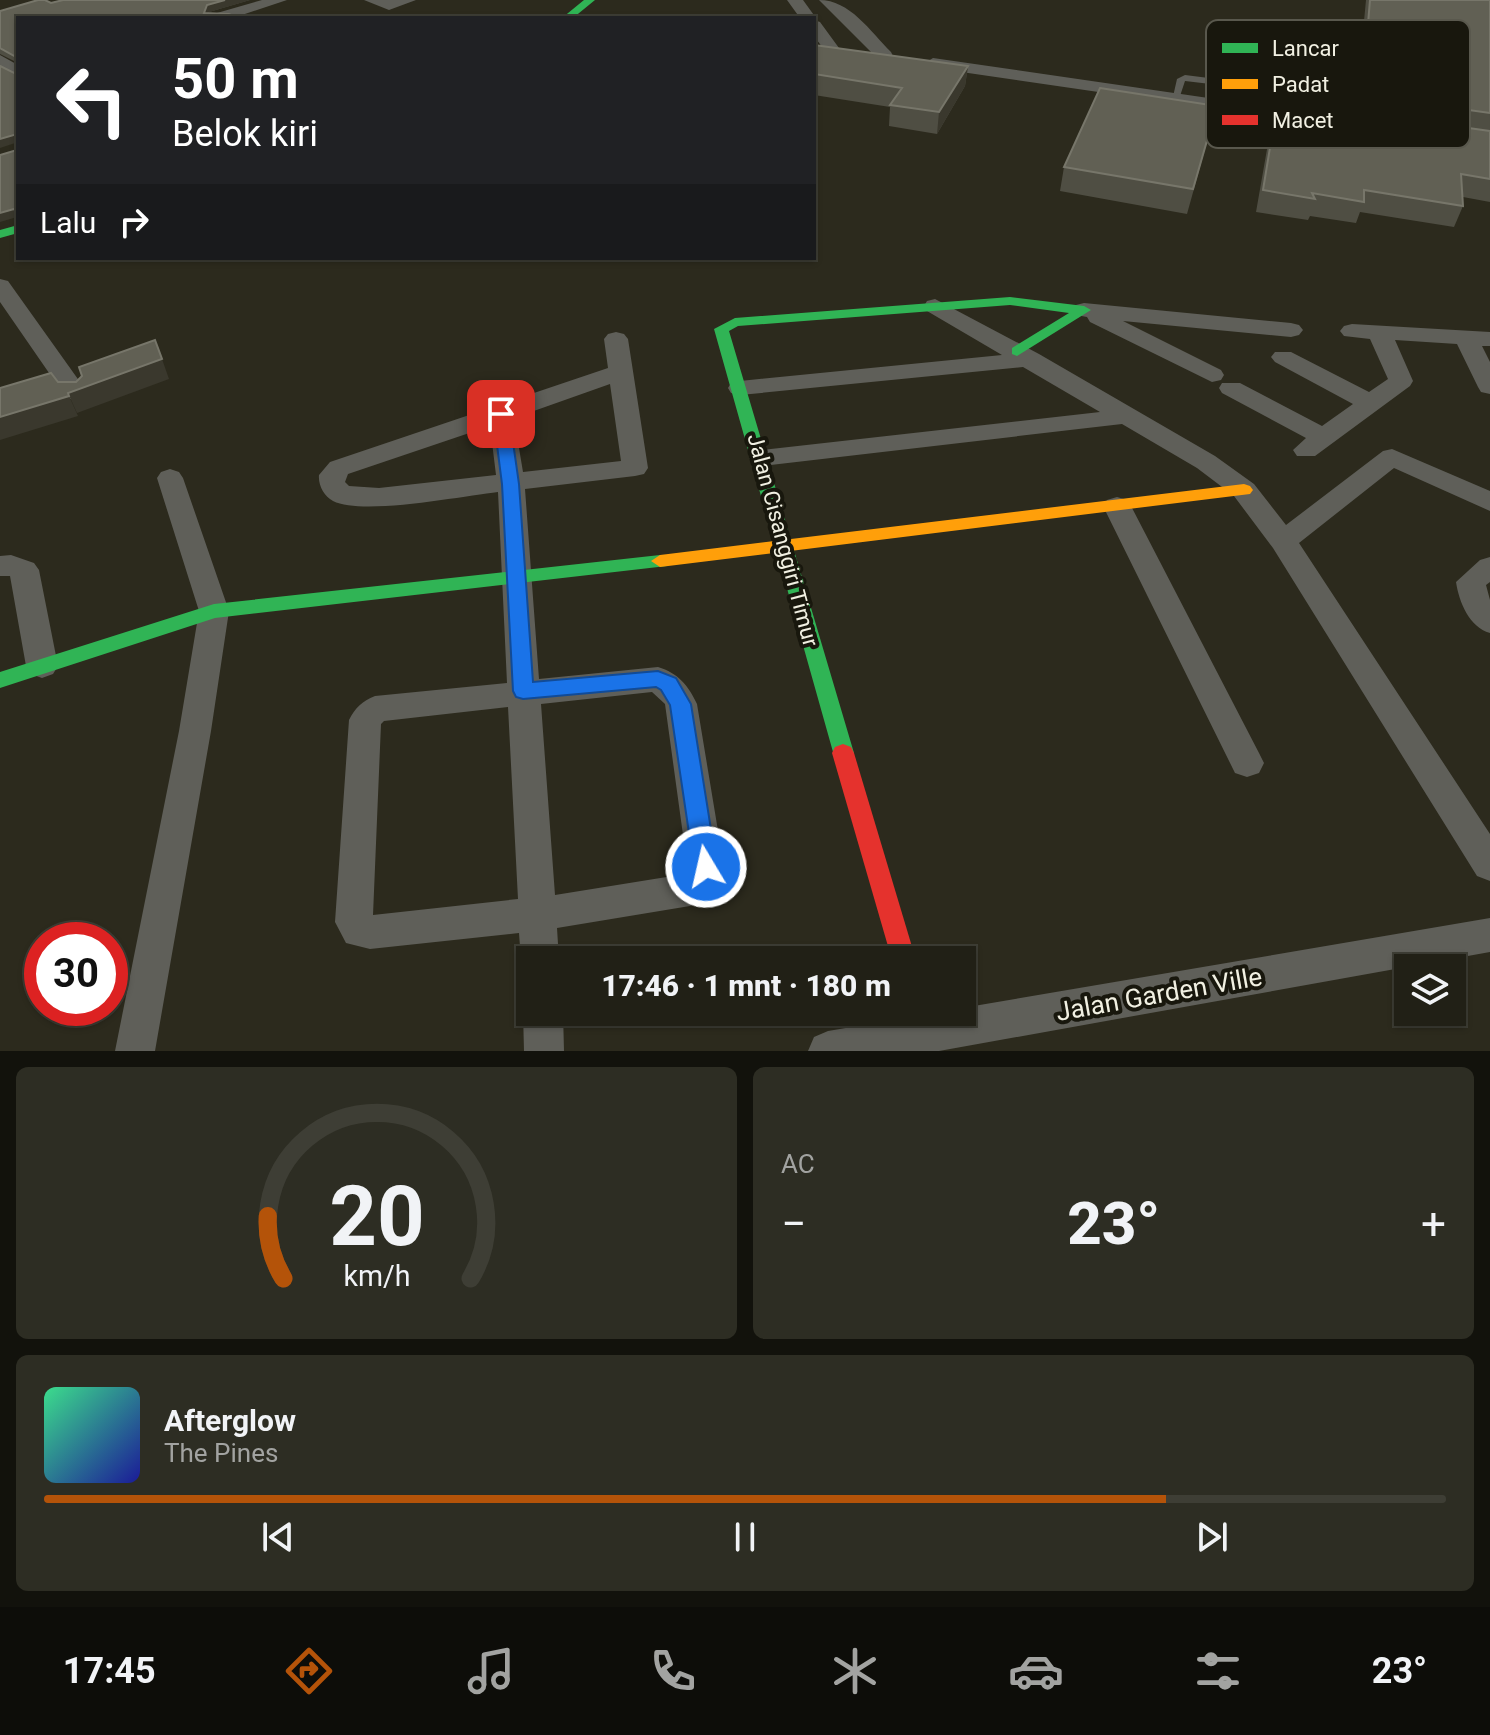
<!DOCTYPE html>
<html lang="id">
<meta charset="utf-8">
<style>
body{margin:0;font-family:Roboto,sans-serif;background:#2d2d23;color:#f1f3f6;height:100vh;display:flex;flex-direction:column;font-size:30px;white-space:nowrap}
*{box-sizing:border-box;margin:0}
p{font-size:26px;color:#a2a3a1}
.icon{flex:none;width:44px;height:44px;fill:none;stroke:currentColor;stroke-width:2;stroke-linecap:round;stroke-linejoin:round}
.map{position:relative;height:1051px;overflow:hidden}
.side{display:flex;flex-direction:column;gap:16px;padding:16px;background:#12120c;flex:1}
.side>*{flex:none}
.banner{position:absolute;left:16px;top:16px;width:800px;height:244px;border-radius:0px;box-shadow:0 2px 6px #0004,0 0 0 2px #3e3e35;background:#202124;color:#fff;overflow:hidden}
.tools{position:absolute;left:1394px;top:954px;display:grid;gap:16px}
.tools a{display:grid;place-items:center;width:72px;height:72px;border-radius:0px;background:#212016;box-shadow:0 2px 6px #0004,0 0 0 2px #3e3e35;font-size:40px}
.speed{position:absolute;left:24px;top:922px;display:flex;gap:16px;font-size:40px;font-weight:700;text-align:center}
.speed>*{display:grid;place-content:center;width:104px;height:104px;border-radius:50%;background:#212016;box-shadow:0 2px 6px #0004,0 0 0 2px #3e3e35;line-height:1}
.speed .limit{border:12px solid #d22;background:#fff;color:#111}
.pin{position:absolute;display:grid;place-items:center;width:68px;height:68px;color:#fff;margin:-34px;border-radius:16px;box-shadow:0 4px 12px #0006}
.me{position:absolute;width:88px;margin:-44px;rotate:351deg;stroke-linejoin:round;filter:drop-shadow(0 0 6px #0008)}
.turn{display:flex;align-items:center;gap:28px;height:168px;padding:0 24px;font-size:36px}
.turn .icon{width:104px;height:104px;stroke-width:2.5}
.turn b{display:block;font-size:56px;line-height:68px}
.then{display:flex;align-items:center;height:76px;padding:0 24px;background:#0003;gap:16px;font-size:30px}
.big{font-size:60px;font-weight:800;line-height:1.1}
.side .tile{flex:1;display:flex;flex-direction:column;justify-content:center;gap:12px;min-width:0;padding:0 28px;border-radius:12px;background:#2d2d23}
.side .dial{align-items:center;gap:0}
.dial svg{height:208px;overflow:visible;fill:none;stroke:#3e3e35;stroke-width:7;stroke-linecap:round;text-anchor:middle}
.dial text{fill:#f1f3f6;stroke:none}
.song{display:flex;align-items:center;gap:24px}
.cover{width:96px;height:96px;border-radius:12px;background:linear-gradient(135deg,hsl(150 70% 55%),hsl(240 70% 35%))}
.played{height:8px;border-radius:4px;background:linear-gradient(90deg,#b45309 80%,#3e3e35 80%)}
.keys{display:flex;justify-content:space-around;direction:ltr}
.heat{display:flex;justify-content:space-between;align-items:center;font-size:44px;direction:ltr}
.side .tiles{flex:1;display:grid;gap:16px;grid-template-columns:1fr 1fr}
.tile:last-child{grid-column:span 2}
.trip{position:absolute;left:516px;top:946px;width:460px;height:80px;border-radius:0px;background:#212016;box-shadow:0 2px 6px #0004,0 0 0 2px #3e3e35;font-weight:800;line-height:80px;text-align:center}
.tabs{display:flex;height:128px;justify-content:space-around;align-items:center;background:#0d0d09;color:#a2a3a1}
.tabs .icon{width:56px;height:56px}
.tabs .selected{color:#b45309}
.tabs b{font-size:36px;color:#f1f3f6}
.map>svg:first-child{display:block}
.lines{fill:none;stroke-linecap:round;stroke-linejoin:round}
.lane{fill:#5f5f59;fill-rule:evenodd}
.street{fill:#5f5f59;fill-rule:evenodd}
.fast{fill:#30b455;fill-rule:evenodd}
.slow{fill:#ff9f0a;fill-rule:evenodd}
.jam{fill:#e5322d;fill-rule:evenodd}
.wall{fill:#4f4e43}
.shaded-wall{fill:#3a382d}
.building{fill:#616054;stroke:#77766a;stroke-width:2}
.route{fill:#1a73e8;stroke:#114b97;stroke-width:2}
.labels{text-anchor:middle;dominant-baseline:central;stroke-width:8;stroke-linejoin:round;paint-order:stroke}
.street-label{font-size:22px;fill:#f1f0e2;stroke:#18170d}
.near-street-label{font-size:26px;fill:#f1f0e2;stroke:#18170d}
.key{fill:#18170d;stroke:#59584d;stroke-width:2}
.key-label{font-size:22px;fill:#f1f0e2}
</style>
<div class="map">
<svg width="1490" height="1051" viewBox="0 0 1490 1051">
<rect width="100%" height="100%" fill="#2c2a1d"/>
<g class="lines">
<path class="lane" d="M1185,75L1318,92L1334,102L1331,120L1323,122L1325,103L1313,96L1185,81L1179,99L1172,101L1177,79Z"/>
<path class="street" d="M262,0H287L233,18H208L210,15Z
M364,0H416L389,10Z
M787,0H803L816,18L814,20L820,22L839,48L837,51H825L814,36V18H800Z
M819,0C850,0 870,31 891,52L893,56L891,60H879Z
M0,55L18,65V78L0,68Z
M933,58L1311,113L1320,118L1311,123L927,67L925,63Z
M0,279L8,281L85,389L88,394L85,399H67L0,302Z
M935,299L1039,354L1215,456L1254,484L1286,525L1383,451L1392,449L1490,491V511L1394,468L1299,543L1490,834V881L1477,876L1273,548L1234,496L1197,468L1122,424L762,466L753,464L749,458L753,452L762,450L1100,412L1023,367L740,395L731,393L728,388L731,383L740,381L1002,355L927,311L924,306L927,301Z
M1084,303L1291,323L1299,325L1303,330L1299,335L1291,337L1123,321L1221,370L1224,375L1221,380L1212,382L1090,322L1087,317L1076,315L1073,310L1076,305Z
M1352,324L1490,332V346H1482L1490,362V394L1481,392L1478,387L1457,344L1395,340L1413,381L1410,386L1315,456H1297L1293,450L1306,438L1222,393L1219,388L1222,383H1240L1322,426L1353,404L1275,362L1271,357L1275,352H1291L1369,392L1388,379L1370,339L1344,336L1340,331L1344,326Z
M616,332L624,334L628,339L648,468L644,474L635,476L525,489L539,679L658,667C678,673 688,685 697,704L724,867L703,901L690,906L557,928L559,960H530V974L521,960L519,933L370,949L346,943L335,922L349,720C355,708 362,701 375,696L507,683L498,492C462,496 363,516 333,501C324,496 318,485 319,475L330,462L608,368L604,339L608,334ZM610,384L621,461L523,472L514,418ZM490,426L496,475L379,488L349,486L345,482L348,474ZM652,692L665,704L687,864L679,875L555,895L541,704ZM508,707L518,899L373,915L381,724L384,721Z
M170,469L179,472L183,478L229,611L211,731L155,1051H115L179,731L199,611L157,478L161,472Z
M1117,497L1127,500L1131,506L1259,753L1264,763L1259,773L1247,777L1235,773L1103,506L1107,500Z
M11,555L34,563L39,570L58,666L53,674L42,678L31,674L26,666L10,576H0V556Z
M1490,557V582L1486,585L1490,600V633C1469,627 1459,602 1456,582L1480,560Z
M1490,918V952L939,1051H808L814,1037L828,1031L940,1012H962V1008Z
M529,999L530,1012H563L564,1051H524L523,1012Z"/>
<path class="fast" d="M584,0H595L573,18H562Z
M18,225V233L0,238V230Z
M1010,297L1084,306L1091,310L1017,356L1012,354V348L1069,313L1010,305L738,326L729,331L854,753L851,759L843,762L835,759L714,329L735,318Z
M660,555L667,556L669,561L667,566L215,618L0,688V672L214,604Z"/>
<path class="slow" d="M1244,484L1250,486L1253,490L1250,494L660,567L651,561L660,555Z"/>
<path class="jam" d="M843,744L851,747L854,753L916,960H892L832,753L835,747Z"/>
</g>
<path class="wall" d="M63,0H250L209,12V13L18,63L0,54V11L51,3Z
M1366,0H1490V202L1463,197V206L1454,227L1360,212L1356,223L1310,216L1308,220L1256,212L1270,132L1276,111L1357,123L1360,116L1355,115Z
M814,45L968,66L965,86L937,134L889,126L890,107L814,95Z
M1217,106L1187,214L1060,191L1064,167Z"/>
<path class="shaded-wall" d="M225,0H250L209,12L207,18L204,13L207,5Z
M968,66L965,86L937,134L939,112Z
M17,134L18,142L0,148V139Z
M14,209L17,217L0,222V213Z
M162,359L169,379L77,413L68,393Z
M69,396L78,416L0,440V417Z"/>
<path class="building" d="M38,0H45L51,3L63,0H225L207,5L204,13L229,14L238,18H18V58L0,48V11Z
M1370,0H1490V113L1362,95Z
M814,45L968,66L939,112L890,105L902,88L814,74Z
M0,66L14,73L18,71V215L14,209L0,213V155L17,150V134L0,139Z
M1100,88L1217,106L1193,189L1064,167Z
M1276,111L1360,124L1361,113L1490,131V179L1461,174L1463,206L1364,190V202L1312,193L1315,199L1263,190Z
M155,340L162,359L68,393L69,396L0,417V388L51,373L58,382H76L82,376L79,367Z"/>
<path class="route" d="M501,409L509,414L519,484L533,682L658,671L676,678L691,704L717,867L714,875L706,878L697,875L694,867L670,705L661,690L656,687L523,699L516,697L513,691L502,484L493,414Z"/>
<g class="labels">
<g class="street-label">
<text transform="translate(783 540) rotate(75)">Jalan Cisanggiri Timur</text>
</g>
<g class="near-street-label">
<text transform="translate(1159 994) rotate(-10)">Jalan Garden Ville</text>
</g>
</g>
<rect x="1206" y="20" width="264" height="128" rx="12" class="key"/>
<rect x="1222" y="43" width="36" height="10" fill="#30b455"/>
<rect x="1222" y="79" width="36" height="10" fill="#ff9f0a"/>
<rect x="1222" y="115" width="36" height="10" fill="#e5322d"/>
<g class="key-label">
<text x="1272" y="56">Lancar</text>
<text x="1272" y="92">Padat</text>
<text x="1272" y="128">Macet</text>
</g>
</svg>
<div class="tools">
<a><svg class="icon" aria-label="layers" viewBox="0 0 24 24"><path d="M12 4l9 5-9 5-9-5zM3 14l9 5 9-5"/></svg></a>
</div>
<div class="speed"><div class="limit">30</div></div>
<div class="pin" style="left:501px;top:414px;background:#d93025"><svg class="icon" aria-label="arrive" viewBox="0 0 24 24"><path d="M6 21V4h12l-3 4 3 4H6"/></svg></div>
<svg class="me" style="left:706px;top:867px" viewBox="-20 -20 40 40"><circle r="17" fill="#1a73e8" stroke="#fff" stroke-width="3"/><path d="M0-11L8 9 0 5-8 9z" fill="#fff"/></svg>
<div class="trip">17:46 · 1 mnt · 180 m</div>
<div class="banner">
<div class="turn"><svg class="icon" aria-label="left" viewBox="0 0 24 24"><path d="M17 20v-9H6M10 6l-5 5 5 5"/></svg><div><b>50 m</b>Belok kiri</div></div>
<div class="then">Lalu<svg class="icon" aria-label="right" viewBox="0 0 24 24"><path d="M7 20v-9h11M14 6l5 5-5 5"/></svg></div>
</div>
</div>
<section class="side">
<div class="tiles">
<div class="tile dial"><svg viewBox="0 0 100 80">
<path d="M14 69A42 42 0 1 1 86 69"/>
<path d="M14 69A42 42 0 0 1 8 45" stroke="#b45309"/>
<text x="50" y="56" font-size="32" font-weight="700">20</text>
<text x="50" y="72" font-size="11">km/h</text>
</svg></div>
<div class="tile"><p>AC</p>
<div class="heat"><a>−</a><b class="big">23°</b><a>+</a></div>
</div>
<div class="tile">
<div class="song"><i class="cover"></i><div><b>Afterglow</b><p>The Pines</p></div></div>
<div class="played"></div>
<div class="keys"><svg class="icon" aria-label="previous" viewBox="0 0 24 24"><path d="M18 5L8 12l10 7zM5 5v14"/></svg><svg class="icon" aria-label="pause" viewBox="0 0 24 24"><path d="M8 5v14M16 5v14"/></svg><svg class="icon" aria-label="next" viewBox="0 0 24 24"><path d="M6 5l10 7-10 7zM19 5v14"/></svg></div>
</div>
</div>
</section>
<nav class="tabs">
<b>17:45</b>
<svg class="icon selected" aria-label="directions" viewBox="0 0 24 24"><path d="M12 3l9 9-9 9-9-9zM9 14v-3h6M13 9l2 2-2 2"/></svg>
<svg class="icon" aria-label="music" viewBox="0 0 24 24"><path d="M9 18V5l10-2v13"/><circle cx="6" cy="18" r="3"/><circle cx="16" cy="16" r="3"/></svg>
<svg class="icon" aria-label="phone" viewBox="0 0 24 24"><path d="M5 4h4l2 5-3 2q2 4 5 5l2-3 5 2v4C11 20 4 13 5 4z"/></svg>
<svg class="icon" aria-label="climate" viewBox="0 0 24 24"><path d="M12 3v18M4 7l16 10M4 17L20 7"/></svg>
<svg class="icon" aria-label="car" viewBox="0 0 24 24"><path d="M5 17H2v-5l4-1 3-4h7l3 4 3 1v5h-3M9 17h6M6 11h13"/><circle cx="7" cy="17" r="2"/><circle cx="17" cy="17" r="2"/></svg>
<svg class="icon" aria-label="filters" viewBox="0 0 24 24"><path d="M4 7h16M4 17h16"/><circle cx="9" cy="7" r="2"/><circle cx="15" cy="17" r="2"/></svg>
<b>23°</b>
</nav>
